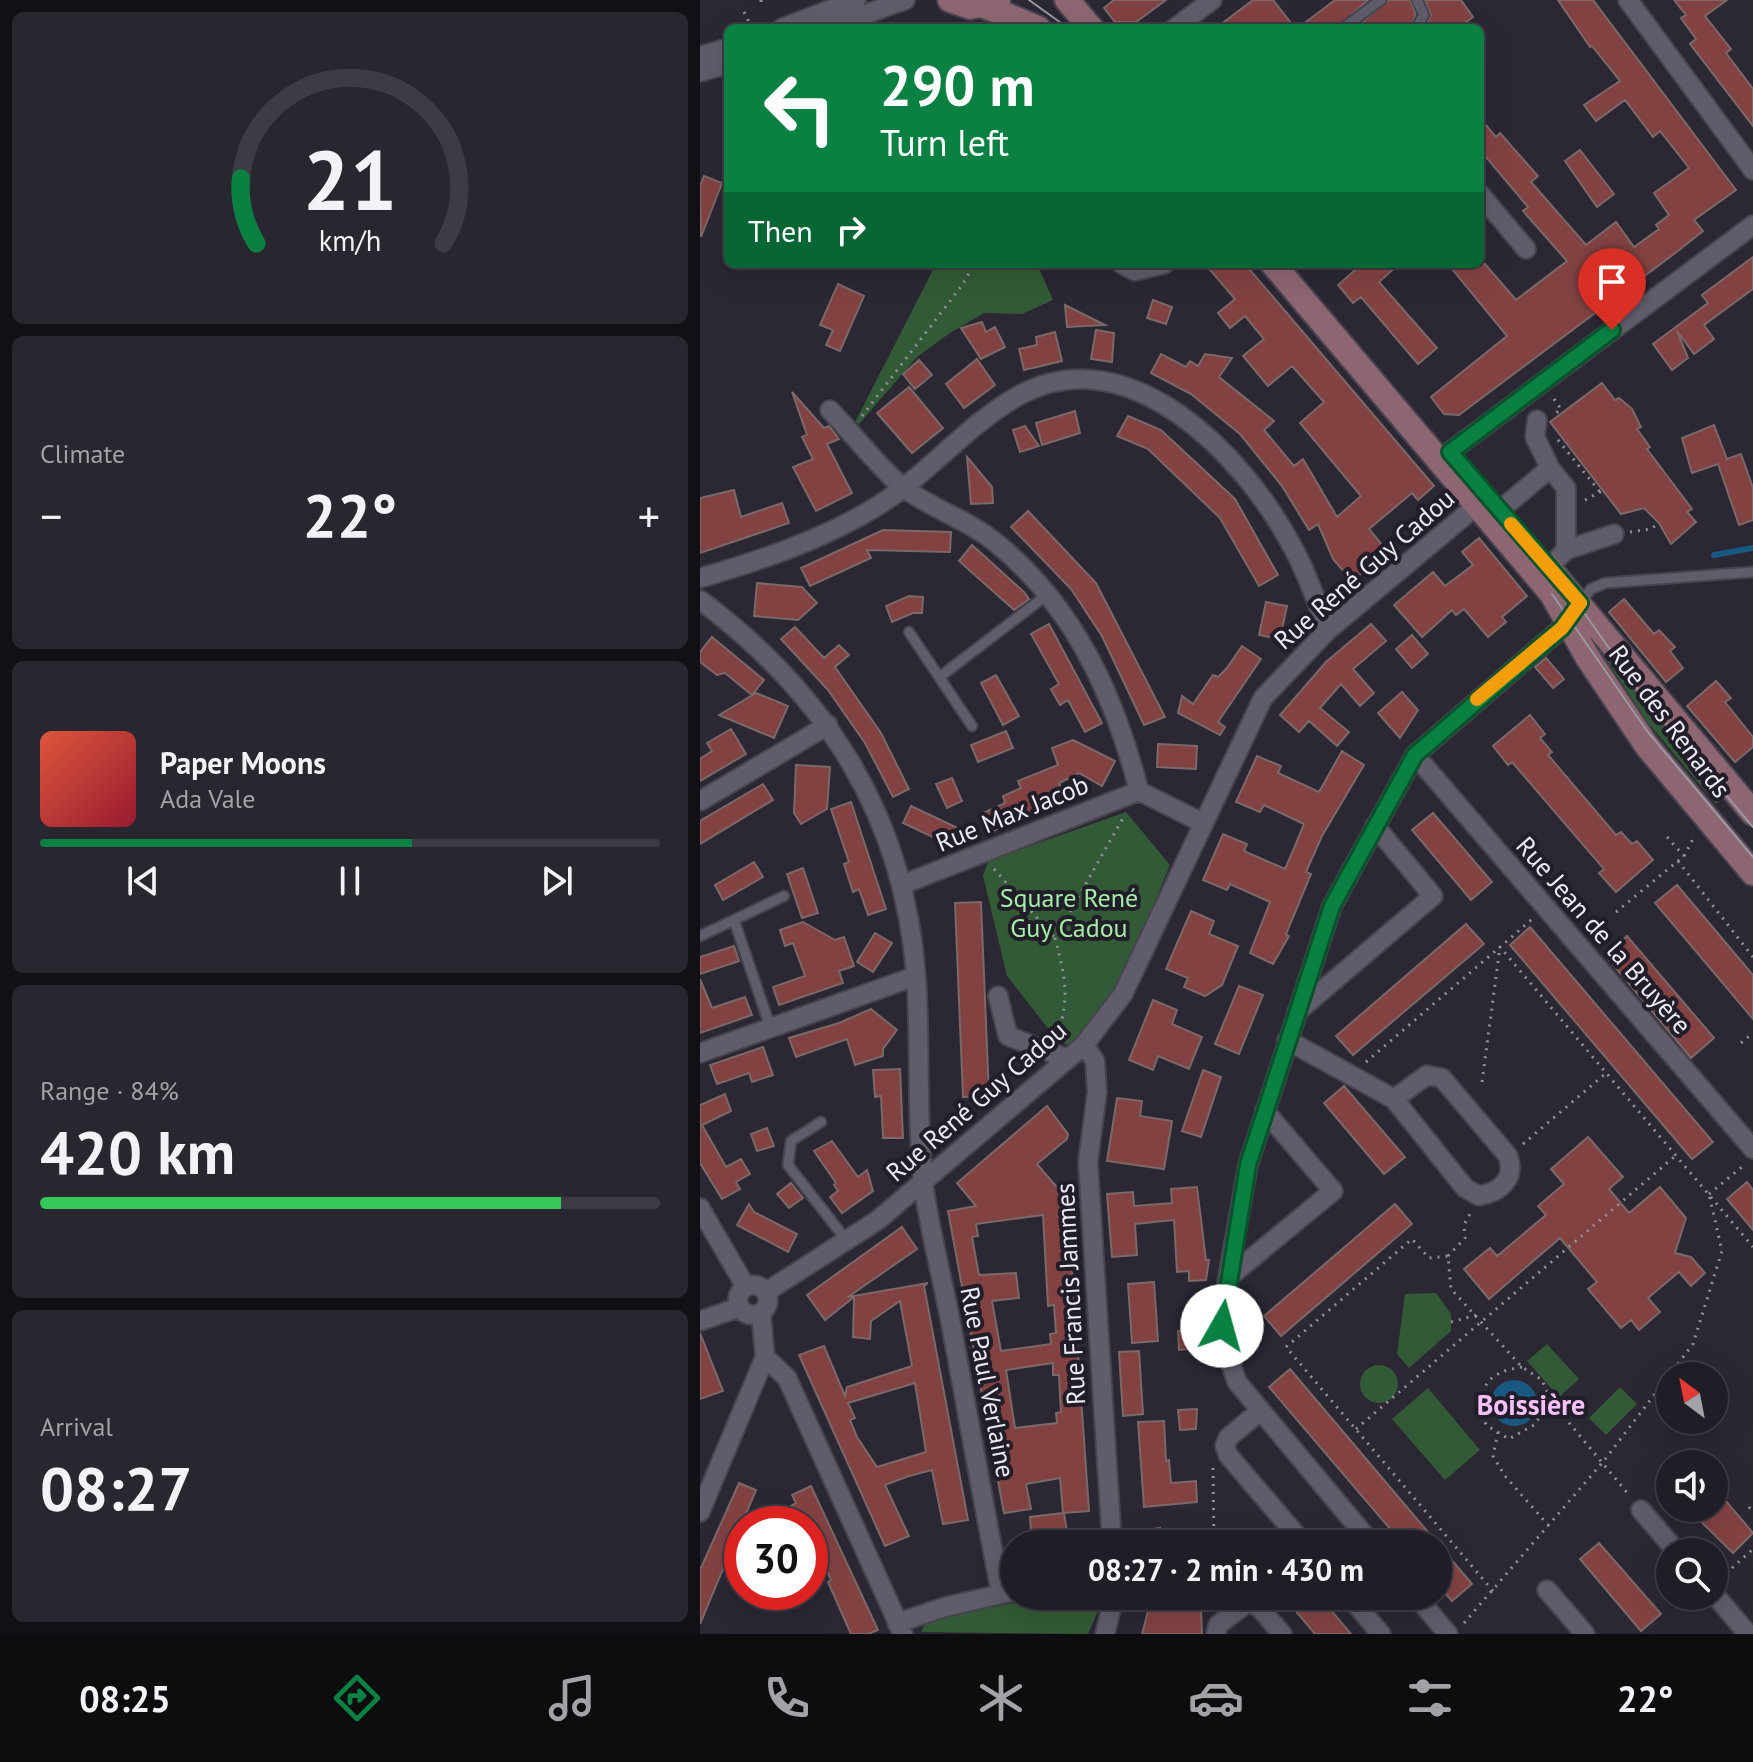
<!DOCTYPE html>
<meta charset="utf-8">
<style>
body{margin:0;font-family:"PT Sans",sans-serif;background:#28262e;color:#f1f3f6;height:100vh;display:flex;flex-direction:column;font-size:30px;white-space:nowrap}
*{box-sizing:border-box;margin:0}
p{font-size:26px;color:#a2a2a7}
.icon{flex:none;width:44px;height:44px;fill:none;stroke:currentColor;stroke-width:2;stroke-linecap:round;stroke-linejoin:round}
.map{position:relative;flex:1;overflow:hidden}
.drawer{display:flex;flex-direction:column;gap:12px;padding:12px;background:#121015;width:700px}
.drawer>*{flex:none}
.hud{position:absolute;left:24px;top:24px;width:760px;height:244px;border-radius:12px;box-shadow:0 8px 32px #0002,0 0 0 2px #3d3b43;background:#0b8043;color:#fff;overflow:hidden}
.needle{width:52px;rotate:328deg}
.tools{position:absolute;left:956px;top:1362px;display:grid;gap:16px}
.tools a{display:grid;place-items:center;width:72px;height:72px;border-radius:50%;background:#201d26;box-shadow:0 8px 32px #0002,0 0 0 2px #3d3b43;font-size:40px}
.speed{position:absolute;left:24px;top:1506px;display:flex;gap:16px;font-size:40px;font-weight:700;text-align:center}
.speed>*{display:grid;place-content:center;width:104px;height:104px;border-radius:50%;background:#201d26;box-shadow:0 8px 32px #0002,0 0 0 2px #3d3b43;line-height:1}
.speed .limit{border:12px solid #d22;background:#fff;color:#111}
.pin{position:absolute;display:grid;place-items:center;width:68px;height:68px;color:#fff;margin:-82px -34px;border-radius:50% 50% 50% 0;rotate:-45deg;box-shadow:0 0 8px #0007}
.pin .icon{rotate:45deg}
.me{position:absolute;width:88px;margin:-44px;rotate:7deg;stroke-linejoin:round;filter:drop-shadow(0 0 6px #0008)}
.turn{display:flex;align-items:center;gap:28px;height:168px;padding:0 24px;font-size:36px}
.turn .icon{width:104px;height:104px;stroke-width:2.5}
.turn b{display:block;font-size:56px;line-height:68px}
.then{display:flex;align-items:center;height:76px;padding:0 24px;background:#0003;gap:16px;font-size:30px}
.big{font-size:60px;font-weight:600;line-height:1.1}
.drawer .widget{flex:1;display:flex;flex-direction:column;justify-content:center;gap:12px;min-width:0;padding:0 28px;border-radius:12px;background:#28262e}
.drawer .dial{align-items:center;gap:0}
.dial svg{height:208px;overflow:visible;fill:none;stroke:#3d3b43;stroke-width:7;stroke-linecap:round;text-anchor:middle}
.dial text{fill:#f1f3f6;stroke:none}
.song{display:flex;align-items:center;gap:24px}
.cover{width:96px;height:96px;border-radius:12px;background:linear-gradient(135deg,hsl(10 70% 55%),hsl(350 70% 35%))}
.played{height:8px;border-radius:4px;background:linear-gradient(90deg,#0b8043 60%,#3d3b43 60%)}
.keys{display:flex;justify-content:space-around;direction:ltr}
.heat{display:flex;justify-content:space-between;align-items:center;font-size:44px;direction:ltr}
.charge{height:12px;border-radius:6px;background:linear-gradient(90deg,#34c759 84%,#3d3b43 0)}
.trip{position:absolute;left:300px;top:1530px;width:452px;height:80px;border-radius:40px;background:#201d26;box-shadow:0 8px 32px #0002,0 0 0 2px #3d3b43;font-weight:600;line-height:80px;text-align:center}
.menu{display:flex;height:128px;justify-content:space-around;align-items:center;background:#0d0c0f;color:#a2a2a7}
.menu .icon{width:56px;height:56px}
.menu .selected{color:#0b8043}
.menu b{font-size:36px;color:#f1f3f6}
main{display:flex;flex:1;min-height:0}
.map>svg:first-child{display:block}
.green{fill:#335a36}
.water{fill:#195880}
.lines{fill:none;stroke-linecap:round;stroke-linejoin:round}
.stream{stroke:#195880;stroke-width:6}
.building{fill:#834242;stroke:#7a6968;stroke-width:2;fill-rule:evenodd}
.lane-casing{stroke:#47444f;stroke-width:13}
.street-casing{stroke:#47444f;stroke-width:22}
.secondary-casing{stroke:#47444f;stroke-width:28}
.path{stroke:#94919b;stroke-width:3;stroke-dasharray:2 6;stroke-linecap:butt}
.lane{stroke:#605c6a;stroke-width:9}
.street{stroke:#605c6a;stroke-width:18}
.secondary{stroke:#8d6671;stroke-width:24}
.tram{stroke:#9a97a1;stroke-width:2}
.route-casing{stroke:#07532c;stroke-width:20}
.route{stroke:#0b8043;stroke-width:14}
.slow{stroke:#f59e0b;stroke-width:14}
.labels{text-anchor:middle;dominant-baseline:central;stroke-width:8;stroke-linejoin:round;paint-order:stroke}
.street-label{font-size:26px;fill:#eceaf2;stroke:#211d29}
.park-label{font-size:26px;fill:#a4eea8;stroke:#211d29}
.neighbourhood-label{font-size:28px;font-weight:bold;fill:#f8c0fb;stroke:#211d29}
</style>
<main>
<section class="drawer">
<div class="widget dial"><svg viewBox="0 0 100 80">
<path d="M14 69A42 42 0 1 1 86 69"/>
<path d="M14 69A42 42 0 0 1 8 44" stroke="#0b8043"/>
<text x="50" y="56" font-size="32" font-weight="700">21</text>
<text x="50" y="72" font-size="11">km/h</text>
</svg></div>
<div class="widget"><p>Climate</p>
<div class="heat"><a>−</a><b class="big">22°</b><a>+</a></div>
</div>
<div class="widget">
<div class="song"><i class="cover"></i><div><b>Paper Moons</b><p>Ada Vale</p></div></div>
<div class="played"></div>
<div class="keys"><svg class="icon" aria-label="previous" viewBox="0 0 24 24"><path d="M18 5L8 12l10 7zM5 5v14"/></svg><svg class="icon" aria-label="pause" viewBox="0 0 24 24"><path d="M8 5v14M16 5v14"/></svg><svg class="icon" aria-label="next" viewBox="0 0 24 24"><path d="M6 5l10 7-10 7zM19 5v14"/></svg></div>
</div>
<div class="widget"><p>Range · 84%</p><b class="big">420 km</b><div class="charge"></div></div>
<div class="widget"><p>Arrival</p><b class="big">08:27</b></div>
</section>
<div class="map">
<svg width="1053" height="1634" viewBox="0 0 1053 1634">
<rect width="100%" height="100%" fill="#2b2733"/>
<path class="green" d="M236,264H337L353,300L322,314L284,313L250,333L217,357L159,424L155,422Z
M908,656L1022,799L1016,804L949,724L905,658Z
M426,812L470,865L410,1011L370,1046L357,1040L307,976L283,876L288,861Z
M736,1293L751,1314V1331L709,1368L697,1354L705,1294Z
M847,1344L879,1379L859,1397L827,1361Z
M660 1384a19 19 0 1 1 38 0a19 19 0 1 1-38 0Z
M920,1387L937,1404L906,1435L889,1418Z
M728,1388L780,1450L745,1480L692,1419Z
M398,1596L400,1606L388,1634L221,1632L225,1624C280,1607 340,1596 398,1596Z"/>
<path class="water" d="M791 1403a23 23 0 1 1 46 0a23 23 0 1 1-46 0Z"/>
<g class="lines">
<path class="stream" d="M1014,555L1053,548"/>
</g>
<path class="building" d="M414,0H466L436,22H415L404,8Z
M553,0H573L595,28H516Z
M635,0H668L636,28H598Z
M688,0H710L716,15L709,28H656Z
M725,0H761L773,17L758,28H725L731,15Z
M858,0H893L1036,190L994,220L1003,231L974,254L759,415L744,414L731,397L807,336L748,264H785L816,300L867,261L823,211L828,207L780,150V118L796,137L800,133L838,176L831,182L886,245L916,222L934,247L959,229L956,225L969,215L954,193L989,168L960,131L953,137L925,100L896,121L884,105L920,81L892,46L890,47Z
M974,0H1027L1005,16L1031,49L1026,53L1053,89V126L990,44L996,39L981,18L986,15Z
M880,150L914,194L897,207L865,161Z
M4,176L22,183L1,237L0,186Z
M1053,257V289L1004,325L1014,339L994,354L977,331L988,358L972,370L953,344L1008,303L1002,295Z
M505,264H545L734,486L718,500L712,493L669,529L687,551L652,581L633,559L618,524L609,530L582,486L540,434L491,394L451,373L461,354L486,367L490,361L498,366L505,354L532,358L519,377L574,421L564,430L594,466L603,459L637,517L661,496L600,423L624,402L592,366L568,386L543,356L564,339L545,316L530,328L518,313L535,299Z
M662,264H699L679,282L737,348L718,364L661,297L653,303L638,285Z
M138,284L164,296L140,351L126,345L133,330L120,325Z
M453,300L472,307L466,324L447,318Z
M365,305L405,325L367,327Z
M282,322L286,332L295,327L305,347L281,359L261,328Z
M396,330L414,333L412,362L391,359Z
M355,332L362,361L324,370L319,349L337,345L336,337Z
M277,359L295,385L264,408L246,384Z
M219,360L232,375L215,389L203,374Z
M902,383L915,400L919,398L932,409L941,427L937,429L950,447L947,449L992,509L987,512L996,522L971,544L959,523L944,508L921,514L850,422Z
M209,387L243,428L212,453L177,413Z
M92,392L124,428L129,426L139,439L127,444L152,493L116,511L93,467L113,459L102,437L107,435Z
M375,411L380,433L342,445L336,423Z
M428,416L461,430L535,499L578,575L559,586L520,518L448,449L417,436Z
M1014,425L1027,459L1041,454L1053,488V520L1039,525L1018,464L992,473L982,438Z
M325,426L339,446L320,452L313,430Z
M267,457L292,487L293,503L271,504Z
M34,490L41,517L82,503L89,523L0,553V498Z
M328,511L396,583L465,717L444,725L402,636L371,589L311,527Z
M183,530L251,532L250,552L167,550L171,558L110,586L101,568Z
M779,538L827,596L802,617L806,622L788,637L764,609L756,615L752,610L722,637L694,605L733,572L745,586L773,565L762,552Z
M272,545L324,592L329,599L314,610L259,561Z
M57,583L102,587L117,603L98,620L54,616Z
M209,596L223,597L222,613H213L192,622L186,606Z
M924,599L954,634L959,630L975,647L970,651L983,668L966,682L909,612Z
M566,602L587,606L580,639L559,635Z
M349,624L402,723L385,732L368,700L360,705L351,689L359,684L331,634Z
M671,624L686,641L653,669L674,693L660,706L641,684L620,708L649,732L637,746L609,721L599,732L580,715L626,662Z
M95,627L124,658L139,645L149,655L135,667L181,733L209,789L193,797L165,743L128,690L81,639Z
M712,635L728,654L712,668L696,649Z
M12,637L64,680L52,695L25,673L17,675L0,662V652Z
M542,646L561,659L518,722L525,727L520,735L478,713L482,696L493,704L513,675L518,677L527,668Z
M846,658L864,679L853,688L835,667Z
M296,675L319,716L303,725L281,683Z
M1016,681L1031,698L1025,702L1053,737V747L1035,762L987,706Z
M702,692L718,710L700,738L678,713Z
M56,693L88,706L74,738L19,715Z
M830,715L845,734L840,738L852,752L848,755L916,835L921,832L932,844L937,841L953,860L916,892L899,873L904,869L812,762L808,765L793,746Z
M31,729L46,754L0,781V759L12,751L7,743Z
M306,731L313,748L278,762L271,745Z
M373,740L415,761L402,786L379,773L359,783L366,800L288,833L281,814L305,803L303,796L321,788L318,781L358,765L352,748Z
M458,744L497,746L496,769L457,767Z
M642,751L664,765L622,836L606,872L611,874L586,934L589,936L573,964L550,953L570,902L530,884L527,890L503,880L523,834L547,844L544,851L585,869L595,846L604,824L564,805L560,812L536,802L557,756L581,766L578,773L619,792Z
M96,765L130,767L127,809L101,824L94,813Z
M252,778L262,801L247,808L236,784Z
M63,784L73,800L0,844V821Z
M151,802L186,909L168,915L159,889L153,892L144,864L149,862L131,809Z
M211,806L262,830L254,847L203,823Z
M733,813L792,882L771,900L712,830Z
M54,862L63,877L23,900L15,885Z
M103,868L118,913L102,918L87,874Z
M977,885L1053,975V1019L955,903Z
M281,902L289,1096L263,1097L255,903Z
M491,911L514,921L509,934L538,946L522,985L505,996L484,987L488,978L466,969Z
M103,922L135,940L144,937L154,966L139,971L143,983L79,1005L73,987L105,976L93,943L85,946L80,930Z
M766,924L784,944L653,1055L636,1036Z
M830,927L1013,1142L992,1159L810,945Z
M175,933L192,943L173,972L157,962Z
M927,936L1014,1038L991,1058L905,955Z
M34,946L39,961L0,974V957Z
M0,979L12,1008L45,997L52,1015L0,1033Z
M539,986L563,995L539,1054L515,1044Z
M453,1000L477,1010L472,1024L502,1037L489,1069L458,1056L453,1070L429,1060Z
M171,1009L197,1030L183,1049V1056L155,1065L147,1039L96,1057L89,1038L139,1023Z
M63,1047L73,1075L52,1082L49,1073L17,1084L10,1065Z
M200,1069L203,1138H183L181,1096L175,1097L173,1070Z
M503,1070L521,1077L501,1137L482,1131Z
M644,1086L705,1157L684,1174L624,1103Z
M25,1094L31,1111L2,1125L26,1167L41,1159L50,1174L36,1182L40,1189L22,1199L0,1163V1105Z
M417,1098L442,1101L440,1116L472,1121L464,1169L407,1161Z
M347,1106L368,1134L367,1139L337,1164L360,1191L362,1212H368L389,1511L364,1513L369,1544H332L330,1517L363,1513L360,1478L326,1484L331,1509L304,1513L248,1211L276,1206L257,1183ZM343,1215L348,1306L354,1305L356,1333L350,1334L351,1344L301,1351L292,1301L319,1298L316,1273L279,1275L272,1237L278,1236L276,1224ZM353,1363V1375H359L360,1394L361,1412L356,1413L357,1423L315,1428L306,1370Z
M67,1128L74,1146L57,1151L51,1134Z
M888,1137L923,1177L909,1189L929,1213L960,1187L986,1218L975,1253L991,1257L1005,1273L991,1286L979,1272L948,1298L960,1312L939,1330L931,1320L921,1328L888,1289L897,1282L860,1238L789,1299L764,1269L790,1248L797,1256L846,1215L838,1206L864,1184L851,1169Z
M132,1141L158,1177L167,1170L173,1191L142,1213L130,1197L138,1191L134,1185L136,1183L114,1151Z
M1047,1182L1053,1190V1230L1027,1199Z
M91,1183L103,1198L89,1208L77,1194Z
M497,1187L506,1260H509L506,1280L489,1281V1271L477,1272L474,1220L435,1224L437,1255L412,1257L407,1194L433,1192L434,1206L472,1203L471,1189Z
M49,1204L54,1212L97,1234L88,1252L37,1225Z
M695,1204L712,1224L581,1336L564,1316Z
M202,1227L217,1249L148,1297L228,1283L224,1286L268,1520L243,1524L232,1470L209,1476L185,1485L209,1536L185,1546L99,1355L124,1346L145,1396L147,1387L212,1366L200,1301L171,1321L170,1339L153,1337L154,1297L125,1320L107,1295ZM215,1383L226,1452L177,1467L157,1437L150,1420L155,1418L148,1403Z
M454,1282L458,1341L432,1343L428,1284Z
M498,1329V1348L479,1350L478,1331Z
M0,1333L23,1391L0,1399Z
M439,1351L443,1414L423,1416L419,1352Z
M590,1369L772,1584L752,1601L738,1585V1544H703L569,1387Z
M497,1409L496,1429L480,1430L478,1410Z
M464,1421L466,1461L469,1460L471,1483L496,1481L497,1502L444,1507L438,1422Z
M39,1483L56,1490L0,1624V1570Z
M111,1486L178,1630L168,1634H151L128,1582L131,1580L110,1534V1524H100L91,1506L96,1503L92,1495Z
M1014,1487L1053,1533L1033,1553L987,1508H1014Z
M460,1528V1544H424L423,1534Z
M899,1543L961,1614L941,1631L880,1559Z
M452,1596H478L474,1610H501L502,1634H442Z
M583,1596H619L651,1634H615Z"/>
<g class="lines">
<g class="lane-casing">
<path id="lane" d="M643,28L681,0
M716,28L724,15L717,0
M880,603L891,589L905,583L1053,572
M209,632L272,726
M241,676L348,594
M34,920L84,896
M0,936L34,920L71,1029
M121,1122L91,1141L88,1165L147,1241"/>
</g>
<g class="street-casing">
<path id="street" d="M928,0L1053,170
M82,28L156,0
M128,28L205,0
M475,28L512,0
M0,56L28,48
M0,72L28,64
M780,194L826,249
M422,264L435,271L464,264
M130,410C154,435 176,464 201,486C226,506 267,519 295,542C374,606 414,694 439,791L501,822
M837,420L835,437L850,468
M739,460L1053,225
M799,511L850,468L866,488V550
M859,557L866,550L914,534
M0,578C62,560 125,539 179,505C229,473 267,425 318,396C429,334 545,457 592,546C607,572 616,602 628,630
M0,600C127,695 204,816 216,976C221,1044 216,1114 223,1182C229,1227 241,1273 250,1319C267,1410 283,1502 301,1593
M715,755L1053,1149
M0,801L128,725
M204,884L439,791
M298,996L308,1036L368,1059
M597,1012L733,896L675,826
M587,1040L694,1099L765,1188L779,1196C800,1192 816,1179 808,1156L742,1078L727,1075L694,1099
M384,1045L395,1061L397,1092L388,1162L412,1544
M0,1053L216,976
M0,1208L46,1287
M529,1277L633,1191L565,1111
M38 1300a15 15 0 1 1 30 0a15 15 0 1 1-30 0Z
M66,1292L178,1220L384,1045L423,994L563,698L628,630L787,497
M0,1321L40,1307
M65,1357L87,1378L203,1634
M560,1411L528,1438L525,1446L528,1455L604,1544
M941,1510L977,1552
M0,1512L65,1357L61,1313
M672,1544L537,1382L523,1340L522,1311L548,1165L632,906L715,755L862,628L874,612
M847,1590L885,1634
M1014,1594L1048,1634
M649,1596L681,1634
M716,1596L748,1634
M197,1623L245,1607L314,1591
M405,1634L414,1596
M516,1634L518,1625L548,1602L560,1608L582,1634"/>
</g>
<g class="secondary-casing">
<path id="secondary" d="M250,0L270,7L298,1
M367,0L391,28
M284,6L338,28
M573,264L852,594L888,658L947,746L1053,873
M847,566L1053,813"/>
</g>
<path class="path" d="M61,0V6
M44,12L52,28
M854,399L861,409L855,414
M162,416L263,284L274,264
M858,440L900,492
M885,500L902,491
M930,532L951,529L959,523
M967,837L984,856
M978,861L1053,957
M294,869L355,938
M916,912L984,856L994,837
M831,920L800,947L1053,1247
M358,1034C370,995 365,977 355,938L423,818
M1041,1043L1053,1033
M666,1062L800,947
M782,1082L800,947
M823,1144L905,1074
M1009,1194L1043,1166
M748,1256L765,1238L764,1225L771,1212
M751,1322L777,1315
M822,1367C785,1372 775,1391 786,1425L809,1439L834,1425L850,1402
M656,1429L974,1157
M798,1432L793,1456L805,1476L849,1526
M513,1468L514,1544
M1049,1507L1053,1513
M1032,1568L1053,1549
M793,1591L586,1347L712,1239L729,1258L748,1256L751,1289L822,1367L842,1380L851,1401L929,1495
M764,1623L903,1462L993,1344L1022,1251L1009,1194"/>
<use href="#lane" class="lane"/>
<use href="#street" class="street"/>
<use href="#secondary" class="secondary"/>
<path class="tram" d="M329,0L368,28
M864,584L939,691L1053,827
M852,594L947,731L1053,857"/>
</g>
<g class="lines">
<g class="route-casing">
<path id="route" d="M522,1326L548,1165L632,906L715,755L862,628L880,603L750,452L912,330"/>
</g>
<use href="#route" class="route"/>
<path class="slow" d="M777,699L862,628L880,603L811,524"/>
</g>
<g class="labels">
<g class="street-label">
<text transform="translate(664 569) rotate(-41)">Rue René Guy Cadou</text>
<text transform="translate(970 721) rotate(53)">Rue des Renards</text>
<text transform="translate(312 813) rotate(-22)">Rue Max Jacob</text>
<text transform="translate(904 935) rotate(49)">Rue Jean de la Bruyère</text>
<text transform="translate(276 1101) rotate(-41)">Rue René Guy Cadou</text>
<text transform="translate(370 1294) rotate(-93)">Rue Francis Jammes</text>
<text transform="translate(288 1382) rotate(79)">Rue Paul Verlaine</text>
</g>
<g class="park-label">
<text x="369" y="897">Square René<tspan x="369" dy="30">Guy Cadou</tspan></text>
</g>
<g class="neighbourhood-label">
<text x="831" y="1404">Boissière</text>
</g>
</g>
</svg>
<div class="tools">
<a><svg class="needle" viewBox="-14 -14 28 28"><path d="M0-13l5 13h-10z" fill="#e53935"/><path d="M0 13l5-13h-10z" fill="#a2a2a7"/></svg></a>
<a><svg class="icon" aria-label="sound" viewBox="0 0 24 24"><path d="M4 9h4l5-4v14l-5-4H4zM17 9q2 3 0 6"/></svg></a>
<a><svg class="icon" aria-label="search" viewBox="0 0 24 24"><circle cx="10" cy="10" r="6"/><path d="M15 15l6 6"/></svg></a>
</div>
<div class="speed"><div class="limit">30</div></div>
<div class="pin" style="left:912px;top:330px;background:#d93025"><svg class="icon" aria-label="arrive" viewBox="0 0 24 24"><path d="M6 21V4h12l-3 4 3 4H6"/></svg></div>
<svg class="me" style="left:522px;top:1326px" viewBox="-20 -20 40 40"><circle r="19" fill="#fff"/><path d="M0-13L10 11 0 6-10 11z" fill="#0b8043"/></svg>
<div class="trip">08:27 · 2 min · 430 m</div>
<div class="hud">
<div class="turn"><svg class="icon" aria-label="left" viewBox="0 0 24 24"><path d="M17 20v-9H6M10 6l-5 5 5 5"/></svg><div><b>290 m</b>Turn left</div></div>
<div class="then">Then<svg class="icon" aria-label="right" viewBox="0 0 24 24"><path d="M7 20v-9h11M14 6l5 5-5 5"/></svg></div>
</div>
</div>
</main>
<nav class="menu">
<b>08:25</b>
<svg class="icon selected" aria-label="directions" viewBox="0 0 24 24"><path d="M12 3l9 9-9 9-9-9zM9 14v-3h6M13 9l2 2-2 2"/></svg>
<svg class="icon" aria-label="music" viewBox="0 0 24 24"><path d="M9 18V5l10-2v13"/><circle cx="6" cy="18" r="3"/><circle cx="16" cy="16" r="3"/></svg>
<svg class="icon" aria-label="phone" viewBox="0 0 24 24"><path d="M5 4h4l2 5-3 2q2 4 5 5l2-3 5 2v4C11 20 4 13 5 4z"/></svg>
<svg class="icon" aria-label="climate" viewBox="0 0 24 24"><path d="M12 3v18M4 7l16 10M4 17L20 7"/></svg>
<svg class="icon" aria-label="car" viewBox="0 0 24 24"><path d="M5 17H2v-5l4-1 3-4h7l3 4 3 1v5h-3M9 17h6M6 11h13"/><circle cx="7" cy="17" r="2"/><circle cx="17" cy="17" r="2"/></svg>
<svg class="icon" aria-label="filters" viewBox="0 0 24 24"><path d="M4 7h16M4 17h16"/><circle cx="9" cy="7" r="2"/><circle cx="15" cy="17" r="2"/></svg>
<b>22°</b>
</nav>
